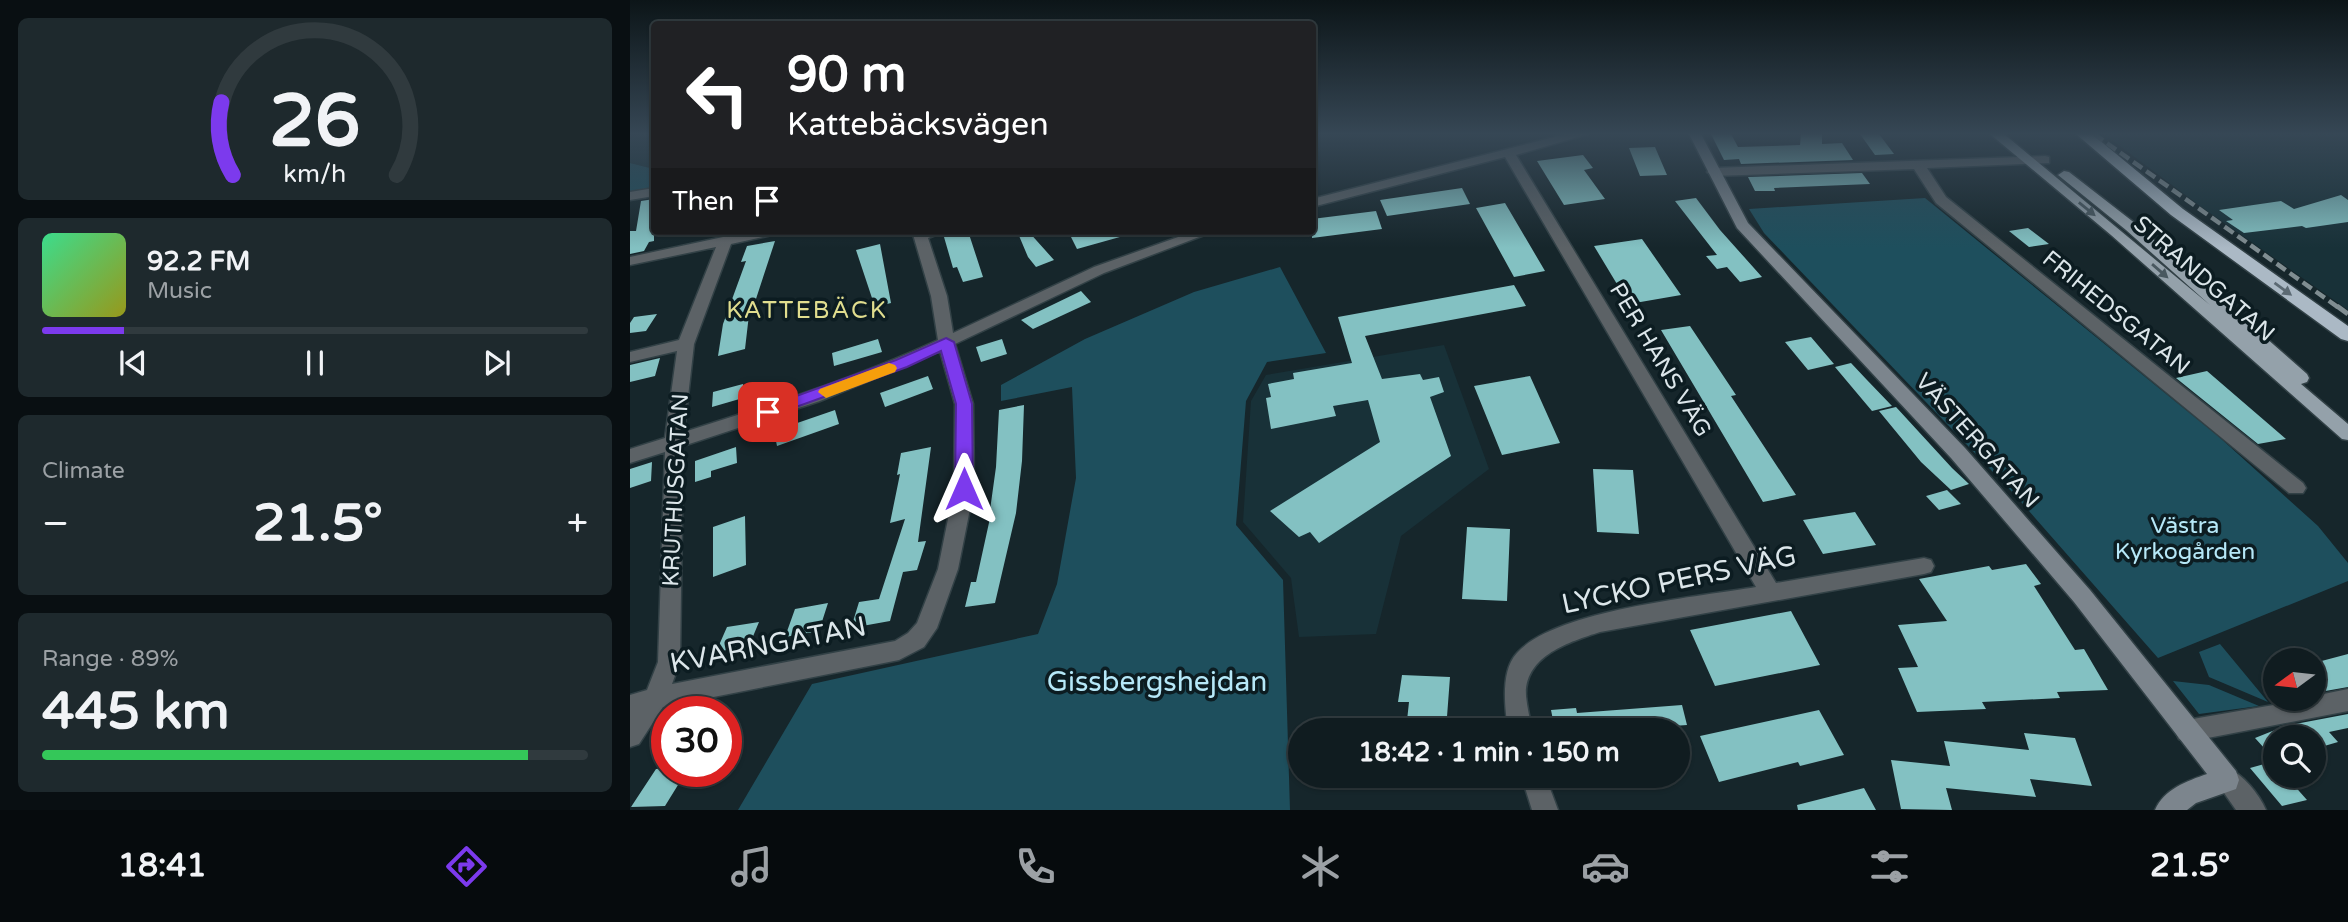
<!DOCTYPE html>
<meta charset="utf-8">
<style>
body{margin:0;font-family:"Varela Round",sans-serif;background:#1e292d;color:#f1f3f6;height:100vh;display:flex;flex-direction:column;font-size:26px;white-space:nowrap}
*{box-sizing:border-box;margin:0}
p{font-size:23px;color:#9ca1a5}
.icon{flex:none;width:38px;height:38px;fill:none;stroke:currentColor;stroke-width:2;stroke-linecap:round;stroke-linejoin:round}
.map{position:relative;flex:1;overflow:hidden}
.panel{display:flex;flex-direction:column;gap:18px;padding:18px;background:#090f12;width:630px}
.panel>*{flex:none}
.guide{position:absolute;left:21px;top:21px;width:665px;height:214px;border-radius:7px;box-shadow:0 2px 5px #0004,0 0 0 2px #303a3e;background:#202124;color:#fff;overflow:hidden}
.needle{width:46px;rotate:255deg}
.buttons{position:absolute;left:1633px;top:648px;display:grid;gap:14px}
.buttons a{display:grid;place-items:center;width:63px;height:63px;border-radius:50%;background:#101c20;box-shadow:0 2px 5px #0004,0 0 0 2px #303a3e;font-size:35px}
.speed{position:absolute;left:21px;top:696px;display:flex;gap:14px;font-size:35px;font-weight:700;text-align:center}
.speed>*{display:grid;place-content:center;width:91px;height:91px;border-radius:50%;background:#101c20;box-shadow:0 2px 5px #0004,0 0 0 2px #303a3e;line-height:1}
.speed .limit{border:10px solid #d22;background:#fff;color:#111}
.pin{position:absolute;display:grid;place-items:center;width:60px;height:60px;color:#fff;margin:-30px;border-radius:14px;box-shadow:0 4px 10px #0006}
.me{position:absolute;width:77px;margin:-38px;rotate:0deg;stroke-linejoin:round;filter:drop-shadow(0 0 5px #0008)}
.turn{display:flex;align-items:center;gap:24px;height:147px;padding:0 21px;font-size:32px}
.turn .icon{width:91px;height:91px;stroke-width:2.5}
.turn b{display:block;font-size:49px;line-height:60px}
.then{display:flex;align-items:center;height:66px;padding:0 21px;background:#0003;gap:14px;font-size:26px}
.big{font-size:52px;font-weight:700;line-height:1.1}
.panel .widget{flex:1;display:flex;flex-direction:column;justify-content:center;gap:10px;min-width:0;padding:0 24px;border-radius:10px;background:#1e292d}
.panel .dial{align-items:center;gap:0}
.dial svg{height:182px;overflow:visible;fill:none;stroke:#303a3e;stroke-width:7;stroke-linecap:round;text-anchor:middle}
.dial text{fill:#f1f3f6;stroke:none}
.song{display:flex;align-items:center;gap:21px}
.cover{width:84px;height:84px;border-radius:10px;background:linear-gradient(135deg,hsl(150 70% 55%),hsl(60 70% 35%))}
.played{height:7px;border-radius:4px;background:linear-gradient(90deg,#7c3aed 15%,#303a3e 15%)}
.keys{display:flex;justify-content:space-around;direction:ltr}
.heat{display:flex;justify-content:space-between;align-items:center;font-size:38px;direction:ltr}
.charge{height:10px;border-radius:5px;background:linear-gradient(90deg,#34c759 89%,#303a3e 0)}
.trip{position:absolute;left:658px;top:718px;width:402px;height:70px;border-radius:35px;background:#101c20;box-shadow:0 2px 5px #0004,0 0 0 2px #303a3e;font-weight:700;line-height:70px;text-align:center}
.menu{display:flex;height:112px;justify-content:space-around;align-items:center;background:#060b0d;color:#9ca1a5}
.menu .icon{width:49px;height:49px}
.menu .on{color:#7c3aed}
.menu b{font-size:32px;color:#f1f3f6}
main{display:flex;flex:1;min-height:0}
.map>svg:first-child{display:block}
.built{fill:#183138}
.green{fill:#1e4f5d}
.building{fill:#83c1c2}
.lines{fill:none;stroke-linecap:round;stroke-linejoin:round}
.street-casing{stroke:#324146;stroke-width:3}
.secondary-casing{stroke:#324146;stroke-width:3}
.primary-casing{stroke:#324146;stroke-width:3}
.highway-casing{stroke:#324146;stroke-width:3}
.street{fill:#5c6266;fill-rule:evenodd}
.secondary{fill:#7c858d;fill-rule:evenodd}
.primary{fill:#94a1aa;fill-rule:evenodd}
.highway{fill:#abb9c5;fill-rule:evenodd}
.rail-far1{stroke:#808d91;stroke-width:4.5;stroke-dasharray:11 5;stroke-linecap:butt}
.rail{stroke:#808d91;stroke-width:5;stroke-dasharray:14 7;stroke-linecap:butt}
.oneway{fill:#49585f}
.oneway2{fill:#5c6a73}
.route{fill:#7c3aed;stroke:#51269a;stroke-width:2}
.slow{fill:#f59e0b}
.labels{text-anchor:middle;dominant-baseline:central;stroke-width:7;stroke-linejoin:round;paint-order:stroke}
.street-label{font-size:23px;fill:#dce6ea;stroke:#0c1c21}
.park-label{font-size:23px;fill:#b6e8f8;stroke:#0c1c21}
.neighbourhood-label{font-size:24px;letter-spacing:2px;fill:#e0dd8e;stroke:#0c1c21}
.near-street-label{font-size:28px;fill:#dce6ea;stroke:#0c1c21}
.near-park-label{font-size:28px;fill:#b6e8f8;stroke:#0c1c21}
</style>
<main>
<section class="panel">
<div class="widget dial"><svg viewBox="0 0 100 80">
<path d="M14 69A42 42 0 1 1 86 69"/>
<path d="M14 69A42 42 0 0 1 9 37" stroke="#7c3aed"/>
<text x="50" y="56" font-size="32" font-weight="700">26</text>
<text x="50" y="72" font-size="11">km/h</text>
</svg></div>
<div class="widget">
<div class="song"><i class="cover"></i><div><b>92.2 FM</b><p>Music</p></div></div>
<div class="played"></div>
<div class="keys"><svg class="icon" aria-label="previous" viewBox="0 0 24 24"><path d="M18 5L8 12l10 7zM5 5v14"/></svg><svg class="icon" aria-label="pause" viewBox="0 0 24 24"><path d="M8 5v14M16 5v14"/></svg><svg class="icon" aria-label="next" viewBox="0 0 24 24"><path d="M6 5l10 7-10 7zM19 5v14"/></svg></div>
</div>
<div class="widget"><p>Climate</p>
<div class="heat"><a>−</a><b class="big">21.5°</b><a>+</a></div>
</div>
<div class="widget"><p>Range · 89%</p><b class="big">445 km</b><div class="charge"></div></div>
</section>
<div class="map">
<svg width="1718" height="810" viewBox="0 0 1718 810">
<rect width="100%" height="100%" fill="#16262b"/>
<path class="built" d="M10,134H24V169L0,163V139Z
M1474,134H1718V310L1570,206Z
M814,345L859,469L771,536L746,634L669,637L661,578L613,522L621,401L636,375Z"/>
<path class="green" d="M0,163L24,169V187L0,192Z
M1295,198L1588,436L1688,526L1718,563V581L1528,658L1385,495L1134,233L1119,209Z
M650,267L696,353L637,362L616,401L606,525L653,580L660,810H108L182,684L408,634L427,584L446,478L442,387L371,401V385L455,339L564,292Z
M1590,644L1638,702L1579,677L1569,652Z
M1543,681L1579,685L1629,706L1569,714Z"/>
<path class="building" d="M1081,134H1101L1108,147L1170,145L1171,134H1192V144L1212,143L1223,160L1111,164L1109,159L1094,160Z
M1230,134H1249L1264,154L1245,155Z
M1025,147L1037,175L1010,176L999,148Z
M953,155L963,168L954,170L975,199L934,205L907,161Z
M1232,173L1240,184L1144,188L1145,191H1125L1118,177Z
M832,188L840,204L757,216L750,200Z
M1711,195L1718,200V222L1676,228L1672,226L1614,233L1596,221L1603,220L1589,210L1651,201L1664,209Z
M1066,198L1090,230L1132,277L1110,282L1097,267L1087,269L1076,256L1087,255L1045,201Z
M24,199V241L19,242L14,251L0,254V231H6L11,201Z
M875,203L915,271L884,277L846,208Z
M746,211L752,229L682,238V219Z
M1398,228L1419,244L1399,247L1379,231Z
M338,231L353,277L333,282L327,267L323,268L314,237Z
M387,231H398L424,260L406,267L398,257Z
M438,231H496L497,235L447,249Z
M1012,239L1051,295L999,304L964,246Z
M145,241L124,305L120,306L115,349L88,356L93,324L116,261L111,262L117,246Z
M250,244L261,303L245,307L226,250Z
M884,285L896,306L735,336L752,379L790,374L793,380L809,377L814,392L800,397L821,456L689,543L680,532L669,537L640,511L750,442L738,400L703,406L706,416L641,429L636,398L641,397L638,384L664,379L663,373L722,363L708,317Z
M451,291L461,302L403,329L391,320Z
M27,314L16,331L0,333V323L4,317Z
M1060,326L1106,395L1101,396L1166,495L1133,502L1031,330Z
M1181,337L1204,364L1178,370L1155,342Z
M248,339L252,352L204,366L202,353Z
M372,339L377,354L351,362L346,347Z
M30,358L25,376L0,382V365Z
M1221,363L1237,380L1262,406L1242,411L1205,367Z
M1577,371L1613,402L1656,439L1628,444L1546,378Z
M298,376L303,389L255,407L250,393Z
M900,376L930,443L872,455L844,386Z
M113,384V398L82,407L83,392Z
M394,405L392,461L386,513L365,603L335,607L341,582H346L362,509L360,510L366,467L369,410Z
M1266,407L1322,468L1339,484L1321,490L1291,462L1249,411Z
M205,410L209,424L147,446L144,431Z
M106,447L107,463L81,471V477L65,482V461Z
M301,447L288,542L296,541L287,570L273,572L260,621L221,628L229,602L249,599L275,519L260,523L270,474L267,475L271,453Z
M22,462L21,481L0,488V469Z
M963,469L1003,470L1009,534L967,532Z
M1317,490L1331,504L1309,510L1296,496Z
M1225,512L1246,545L1193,554L1173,520Z
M115,516L116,565L83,577V527Z
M837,527L880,529L877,601L832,599Z
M1396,564L1411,584L1404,586L1445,650L1454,649L1478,690L1427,692L1430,698L1352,702L1356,709L1287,712L1268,668L1288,667L1268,625L1317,621L1289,579L1359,566L1362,570Z
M198,603L189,631L155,637L165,609Z
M1161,611L1190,665L1085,686L1060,630Z
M129,622L119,646L86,652L97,627Z
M1718,654V687L1684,693V663Z
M772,675L820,677L816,730H776L779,702H768Z
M1052,705L1057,725L987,730H971L970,726L925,730L921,710L946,708L947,713Z
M1189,710L1214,755L1170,766L1168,762L1089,782L1070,736Z
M1718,714V728L1699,732L1708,742L1684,749V737H1658L1649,727Z
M1645,730V760L1625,738Z
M1394,733L1445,738L1462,786L1400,779L1406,797L1316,788L1322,810L1271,809L1261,760L1320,766L1314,741L1399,750Z
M1645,761V775H1655L1677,800L1652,806L1620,768Z
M37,768V772H56L35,806L1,807L26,769Z
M1234,788L1246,810H1168L1167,805Z"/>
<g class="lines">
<g class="street-casing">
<path id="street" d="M936,134H958L886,155L1146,583L1294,558L1301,560L1304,566L1301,572L1294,574L970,632C939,642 894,656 896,696C897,707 900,719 902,730H878C875,708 870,671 887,653C925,610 1068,597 1126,587L875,157L682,207V199Z
M1415,156L1419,157V163L1297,168L1316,197L1673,483L1676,488L1673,493H1659L1306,203L1284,169L1083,176L1077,172L1083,168Z
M24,188V196L0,200V192Z
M121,231H148L146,234L101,244L64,344L54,432C140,405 226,378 308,340L301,296L282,231H316L298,238L317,296L323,333L464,267L565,231H585L474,273L325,344L343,404L344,489L328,569L307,628L294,647L269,660L33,707L9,744L0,747V695L17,690L28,662L35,452L0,463V449L35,438L47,351L0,362V352L49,340L86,247L0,265V257ZM310,351L325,404L324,489L308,569L287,623L278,633L265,641L42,684L50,662L53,446L190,401Z
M1718,689V711L1557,742L1549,739L1545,731L1549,723L1557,720L1684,698V696Z
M1597,768C1613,774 1629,794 1636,810H1606L1585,780L1588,771Z
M891,775H915L928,810H902Z"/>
</g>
<g class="secondary-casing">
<path id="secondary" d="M1059,134H1071L1118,223L1335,448L1460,590L1606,771L1609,780L1606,789L1566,803L1557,810H1525C1534,789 1557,781 1577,774L1444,602L1321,458L1107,228Z"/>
</g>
<g class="primary-casing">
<path id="primary" d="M1360,134H1374L1580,305L1496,230L1428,175L1434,171L1439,172L1506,224L1677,374L1679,378L1677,382L1671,384L1718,424V440L1712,439L1481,235Z"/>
</g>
<g class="highway-casing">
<path id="highway" d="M1446,134H1462L1553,209L1718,326V341L1711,339L1541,215Z"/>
</g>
<use href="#street" class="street"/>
<use href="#secondary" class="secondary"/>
<use href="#primary" class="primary"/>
<use href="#highway" class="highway"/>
<path class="rail-far1" d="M1464,134L1709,308"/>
<path class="rail" d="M1707,306L1718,314"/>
</g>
<defs><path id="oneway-solid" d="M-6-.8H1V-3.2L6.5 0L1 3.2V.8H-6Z" transform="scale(1.75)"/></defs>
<g class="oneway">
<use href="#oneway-solid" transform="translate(1457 209) rotate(39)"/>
<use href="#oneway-solid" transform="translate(1530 271) rotate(41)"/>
</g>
<use class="oneway2" href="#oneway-solid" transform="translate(1653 289) rotate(36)"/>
<linearGradient id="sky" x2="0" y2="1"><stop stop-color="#0c1518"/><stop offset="0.54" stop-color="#364755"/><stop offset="1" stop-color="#364755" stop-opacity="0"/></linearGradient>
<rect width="1718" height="248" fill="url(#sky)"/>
<path class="route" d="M316,338L324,342L342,404L343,489L340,493H328L325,489L326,404L311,351L277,367L144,415H133L130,412L133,408L266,360Z"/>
<path class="slow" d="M259,363L265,365L267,368L265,372L196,398L188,392L190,389Z"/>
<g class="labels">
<g class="street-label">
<text transform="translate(1574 279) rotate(41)">STRANDGATAN</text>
<text transform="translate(1486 313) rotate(39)">FRIHEDSGATAN</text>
<text transform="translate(1030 360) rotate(59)">PER HANS VÄG</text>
<text transform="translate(1347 441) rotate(48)">VÄSTERGATAN</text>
<text transform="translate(46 490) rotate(-87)">KRUTHUSGATAN</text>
</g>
<g class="park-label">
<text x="1555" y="526">Västra<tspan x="1555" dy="26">Kyrkogården</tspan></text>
</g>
<g class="neighbourhood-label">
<text x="177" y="310">KATTEBÄCK</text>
</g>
<g class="near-street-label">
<text transform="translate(1049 580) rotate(-12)">LYCKO PERS VÄG</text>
<text transform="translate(138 645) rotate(-11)">KVARNGATAN</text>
</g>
<g class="near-park-label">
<text x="527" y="682">Gissbergshejdan</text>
</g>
</g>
</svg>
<div class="buttons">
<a><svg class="needle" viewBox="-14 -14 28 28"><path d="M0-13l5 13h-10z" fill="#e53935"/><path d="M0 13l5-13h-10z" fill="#9ca1a5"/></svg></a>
<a><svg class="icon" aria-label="search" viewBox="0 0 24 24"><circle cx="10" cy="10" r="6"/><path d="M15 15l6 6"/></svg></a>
</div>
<div class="speed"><div class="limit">30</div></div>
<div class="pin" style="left:138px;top:412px;background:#d93025"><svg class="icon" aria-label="arrive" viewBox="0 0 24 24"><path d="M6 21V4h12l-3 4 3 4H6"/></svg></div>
<svg class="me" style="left:334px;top:489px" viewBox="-20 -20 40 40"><path d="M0-17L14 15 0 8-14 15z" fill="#7c3aed" stroke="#fff" stroke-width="4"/></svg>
<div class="trip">18:42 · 1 min · 150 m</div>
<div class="guide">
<div class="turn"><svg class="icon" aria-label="left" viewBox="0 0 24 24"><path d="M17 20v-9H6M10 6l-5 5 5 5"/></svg><div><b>90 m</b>Kattebäcksvägen</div></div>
<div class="then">Then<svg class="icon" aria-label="arrive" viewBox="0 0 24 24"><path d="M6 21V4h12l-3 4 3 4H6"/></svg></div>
</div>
</div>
</main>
<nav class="menu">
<b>18:41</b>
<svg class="icon on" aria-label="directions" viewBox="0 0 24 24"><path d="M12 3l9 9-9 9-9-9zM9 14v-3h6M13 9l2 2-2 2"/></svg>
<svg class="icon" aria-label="music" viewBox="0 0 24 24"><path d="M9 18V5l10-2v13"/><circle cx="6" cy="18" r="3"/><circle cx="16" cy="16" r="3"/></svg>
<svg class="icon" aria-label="phone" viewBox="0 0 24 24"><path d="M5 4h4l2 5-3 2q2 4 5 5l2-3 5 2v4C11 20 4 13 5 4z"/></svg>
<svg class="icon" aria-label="climate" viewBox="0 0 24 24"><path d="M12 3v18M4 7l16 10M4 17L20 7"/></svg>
<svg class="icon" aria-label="car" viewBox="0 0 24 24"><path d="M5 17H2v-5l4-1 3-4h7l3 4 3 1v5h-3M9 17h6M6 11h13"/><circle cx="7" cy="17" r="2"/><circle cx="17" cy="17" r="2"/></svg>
<svg class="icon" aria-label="filters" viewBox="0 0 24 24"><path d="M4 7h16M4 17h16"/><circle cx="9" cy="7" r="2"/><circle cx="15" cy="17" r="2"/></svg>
<b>21.5°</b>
</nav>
